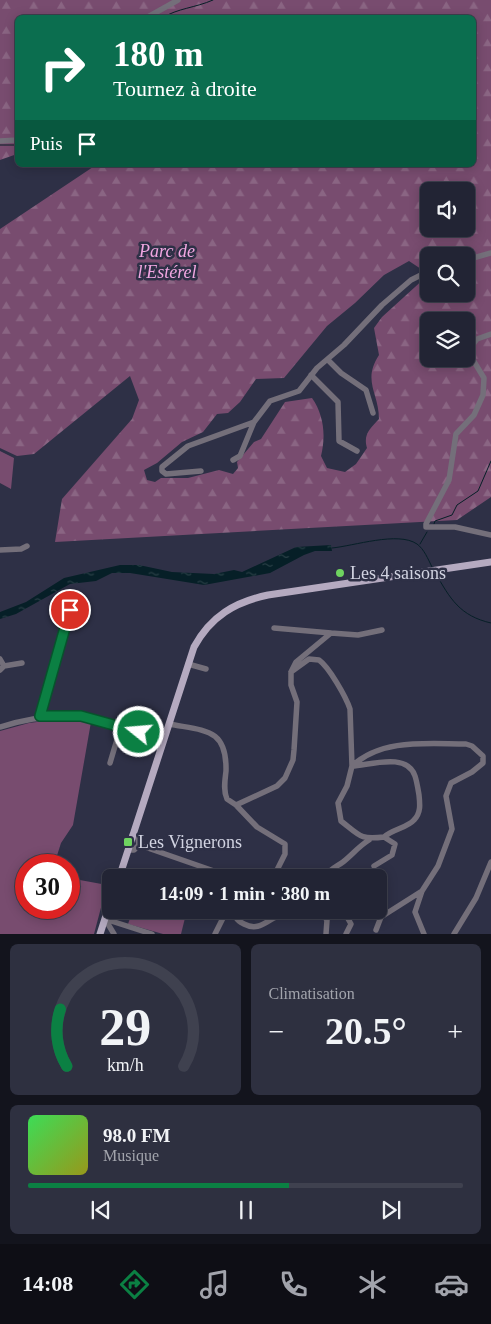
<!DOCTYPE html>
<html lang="fr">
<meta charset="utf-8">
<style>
body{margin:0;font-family:Georgia,serif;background:#2e3040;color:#f1f3f6;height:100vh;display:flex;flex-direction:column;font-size:19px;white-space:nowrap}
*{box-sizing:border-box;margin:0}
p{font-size:16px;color:#a2a4ac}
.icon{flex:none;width:28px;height:28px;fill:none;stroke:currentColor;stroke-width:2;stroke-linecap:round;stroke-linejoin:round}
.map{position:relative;height:934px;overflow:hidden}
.sheet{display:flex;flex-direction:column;gap:10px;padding:10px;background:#13141d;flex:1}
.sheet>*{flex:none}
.banner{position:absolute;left:15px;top:15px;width:461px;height:152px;border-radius:8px;box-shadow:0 2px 12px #0003,0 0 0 1px #3f414f;background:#0b6e4f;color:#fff;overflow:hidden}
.tools{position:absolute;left:420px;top:182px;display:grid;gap:10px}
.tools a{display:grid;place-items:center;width:55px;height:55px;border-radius:8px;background:#222434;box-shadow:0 2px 12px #0003,0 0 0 1px #3f414f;font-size:25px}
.speed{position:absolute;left:15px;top:854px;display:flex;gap:10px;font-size:25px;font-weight:700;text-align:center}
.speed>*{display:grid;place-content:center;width:65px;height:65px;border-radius:50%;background:#222434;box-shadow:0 2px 12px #0003,0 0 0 1px #3f414f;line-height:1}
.speed .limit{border:8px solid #d22;background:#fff;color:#111}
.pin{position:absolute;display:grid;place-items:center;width:42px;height:42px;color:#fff;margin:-21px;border:2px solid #fff;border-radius:50%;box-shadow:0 1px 5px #0007}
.me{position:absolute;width:55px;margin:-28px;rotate:287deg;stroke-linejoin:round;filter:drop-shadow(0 0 4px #0008)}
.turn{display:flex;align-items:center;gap:18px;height:105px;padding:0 15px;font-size:22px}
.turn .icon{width:65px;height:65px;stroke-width:2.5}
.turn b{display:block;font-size:35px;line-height:42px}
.then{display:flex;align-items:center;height:48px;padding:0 15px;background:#0003;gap:10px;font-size:19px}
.big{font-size:38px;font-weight:600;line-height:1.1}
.sheet .tile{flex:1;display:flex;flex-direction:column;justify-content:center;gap:8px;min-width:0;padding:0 18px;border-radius:8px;background:#2e3040}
.sheet .dial{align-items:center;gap:0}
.dial svg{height:130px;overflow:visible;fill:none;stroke:#3f414f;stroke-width:7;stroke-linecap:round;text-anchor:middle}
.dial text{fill:#f1f3f6;stroke:none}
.song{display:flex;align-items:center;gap:15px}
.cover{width:60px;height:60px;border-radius:8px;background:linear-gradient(135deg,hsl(130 70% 55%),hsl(60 70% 35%))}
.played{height:5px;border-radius:2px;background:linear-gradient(90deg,#0b8043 60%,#3f414f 60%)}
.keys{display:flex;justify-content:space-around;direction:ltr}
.heat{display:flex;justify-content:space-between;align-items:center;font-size:28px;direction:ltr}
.sheet .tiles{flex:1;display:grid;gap:10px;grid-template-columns:1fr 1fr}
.tile:last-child{grid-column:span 2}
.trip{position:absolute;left:102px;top:869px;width:285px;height:50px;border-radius:8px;background:#222434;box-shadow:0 2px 12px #0003,0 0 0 1px #3f414f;font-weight:600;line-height:50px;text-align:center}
.dock{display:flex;height:80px;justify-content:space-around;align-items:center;background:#0e0e15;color:#a2a4ac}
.dock .icon{width:35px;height:35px}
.dock .selected{color:#0b8043}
.dock b{font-size:22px;color:#f1f3f6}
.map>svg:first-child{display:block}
.green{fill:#784c6f}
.forest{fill:url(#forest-firs);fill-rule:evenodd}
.water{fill:url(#water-ripples)}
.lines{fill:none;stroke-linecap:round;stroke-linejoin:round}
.stream{stroke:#061f27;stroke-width:1}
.minor{stroke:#746f7a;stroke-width:5.5}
.major{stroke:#b5aac0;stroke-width:7}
.route-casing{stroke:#07532c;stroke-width:12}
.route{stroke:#0b8043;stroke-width:9}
.poi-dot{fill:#6fd360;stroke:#2e3046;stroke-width:2}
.labels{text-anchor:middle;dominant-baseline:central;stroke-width:5;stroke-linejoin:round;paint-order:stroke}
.park-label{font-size:18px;font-style:italic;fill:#f1a6e1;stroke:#2e3046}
.poi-label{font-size:18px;fill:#d1d3e1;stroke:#2e3046;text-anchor:start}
</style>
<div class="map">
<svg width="491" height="934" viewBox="0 0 491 934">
<defs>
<pattern id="forest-firs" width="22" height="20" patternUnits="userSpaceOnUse" patternTransform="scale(1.25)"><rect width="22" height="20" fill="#784c6f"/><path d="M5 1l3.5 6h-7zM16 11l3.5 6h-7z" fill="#8a6583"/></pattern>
<pattern id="water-ripples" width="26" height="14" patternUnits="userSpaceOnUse" patternTransform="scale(1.25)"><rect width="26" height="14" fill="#061f27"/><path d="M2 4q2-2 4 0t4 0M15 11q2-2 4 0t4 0" fill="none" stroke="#293f46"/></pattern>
</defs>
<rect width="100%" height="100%" fill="#2e3046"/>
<path class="green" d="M0,451L14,458L11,489L0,483Z
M53,720L91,722L73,825L61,843L54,865H26V908H69V878L107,885L94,934H0V731L29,723Z
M133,910H187L181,934H163L128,924Z"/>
<path class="forest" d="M0,0H491V497L457,520L55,542L62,499L132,419L139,400L130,376L34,454L17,456L0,448V229L96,165H474V18H18L17,154L0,160ZM429,191H466V229H429ZM429,256H466V294H429V278L426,277L382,317L374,328L379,355C362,381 379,393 379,419C370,429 363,434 367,448L356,464L345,472L327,468L321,456C326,436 324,415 312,398L285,402L261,439L254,442L237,462L238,468L233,474L219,470L188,478H161L155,482L147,480L144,470L157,463L182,442L203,432L217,414L228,413L240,402L256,379L284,378L327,326L355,303L384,275L409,261L421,269L429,266ZM429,321H466V359H429Z"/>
<path class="water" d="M331,545L332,551H315L304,555L270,573L204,585L130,573H112L96,581L70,584L16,614L0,619V612L26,602L64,578L120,565H139L172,572L214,574L234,570L242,572L296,547Z"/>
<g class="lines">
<path class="stream" d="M162,18C178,8 195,8 213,0
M0,145H18
M434,524L435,521L452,515L457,505L478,491L491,461
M420,544L427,532
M332,548C354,546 398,531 417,544C424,549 428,559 432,567
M435,572C450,599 460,616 491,623"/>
<path class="minor" d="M146,18L178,0
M0,141L18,140
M466,260L491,253
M491,334L477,339L470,348L473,360L484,378L483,395L474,415L456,434L449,480L426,524V527H455L491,535
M328,360L341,373L366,390L373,413
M311,375L338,402L339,441L357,451
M233,460L240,456L254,422L270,401L299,391L317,368L344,345L382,305L411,280L429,271
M201,471L166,474L162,471V467L188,446L254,422
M0,550L21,549L27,546
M274,628L331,633
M0,659L4,666
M188,664L206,669
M0,670L4,666L22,663
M291,672L309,659L319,660C329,667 346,697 350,709L352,766C382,738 428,744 466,744L472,746L483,756V763L472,772L451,783L446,796L452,829L438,866L422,891L415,912L424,934
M40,716L70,610
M169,724C205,731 227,728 226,771C225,780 223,790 227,799L236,805L257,827L285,844V854L273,878
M0,727C69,706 98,720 164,739
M110,763L121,726
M236,805L277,786L285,778L293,760L294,750L297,702L291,685V672L296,662L331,633L358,635L382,630
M145,847L234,878
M128,850H134L139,845L138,838L132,835
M374,866L392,855L395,844L384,837C360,840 360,836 341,821L338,803L347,786L352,766C370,765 407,752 415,776C417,782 418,789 419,795C420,804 421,813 414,820C407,828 393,829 384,837
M324,878C329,869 336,867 343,862C352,855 359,846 369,840
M207,910L235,916L251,910
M343,910L351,924L346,934
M235,916C238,921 240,922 244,924C261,933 268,917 284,914C296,912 313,912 324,916L327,920L326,934
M105,919L152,934
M105,919L114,934
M376,930L381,917L422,891
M215,934L227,910
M454,934L476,898L491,862"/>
<path class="major" d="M119,878L194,647C211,616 235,602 268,595L491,562
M100,934L111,900"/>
</g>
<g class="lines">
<g class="route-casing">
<path id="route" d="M70,610L40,716H81L139,732"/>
</g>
<use href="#route" class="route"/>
</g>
<g class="poi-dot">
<circle cx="340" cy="573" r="5"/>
<rect x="123" y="837" width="10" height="10" rx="2.5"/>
</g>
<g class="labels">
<g class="park-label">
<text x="167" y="251">Parc de<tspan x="167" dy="21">l'Estérel</tspan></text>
</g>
<g class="poi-label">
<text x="350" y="573">Les 4 saisons</text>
<text x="138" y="842">Les Vignerons</text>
</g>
</g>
</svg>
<div class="tools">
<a><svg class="icon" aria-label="sound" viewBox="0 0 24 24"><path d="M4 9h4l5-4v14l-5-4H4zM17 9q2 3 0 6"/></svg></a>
<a><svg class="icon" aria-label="search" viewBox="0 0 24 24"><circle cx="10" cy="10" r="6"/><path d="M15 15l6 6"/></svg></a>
<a><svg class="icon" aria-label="layers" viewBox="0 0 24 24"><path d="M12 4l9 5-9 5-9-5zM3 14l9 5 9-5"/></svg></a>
</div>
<div class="speed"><div class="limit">30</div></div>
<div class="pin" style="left:70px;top:610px;background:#d93025"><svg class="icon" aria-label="arrive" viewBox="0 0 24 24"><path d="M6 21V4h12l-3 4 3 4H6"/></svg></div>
<svg class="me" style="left:139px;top:732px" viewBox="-20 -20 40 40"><circle r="17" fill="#0b8043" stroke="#fff" stroke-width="3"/><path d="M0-11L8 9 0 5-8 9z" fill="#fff"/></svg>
<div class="trip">14:09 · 1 min · 380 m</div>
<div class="banner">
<div class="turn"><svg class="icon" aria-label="right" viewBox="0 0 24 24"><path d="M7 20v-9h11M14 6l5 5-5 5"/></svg><div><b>180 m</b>Tournez à droite</div></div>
<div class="then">Puis<svg class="icon" aria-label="arrive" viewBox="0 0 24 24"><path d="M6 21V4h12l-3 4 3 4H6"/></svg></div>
</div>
</div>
<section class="sheet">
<div class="tiles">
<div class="tile dial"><svg viewBox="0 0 100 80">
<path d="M14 69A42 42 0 1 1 86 69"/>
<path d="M14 69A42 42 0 0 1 10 34" stroke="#0b8043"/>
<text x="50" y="56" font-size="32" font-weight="700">29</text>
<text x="50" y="72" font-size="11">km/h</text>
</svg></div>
<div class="tile"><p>Climatisation</p>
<div class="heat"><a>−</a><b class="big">20.5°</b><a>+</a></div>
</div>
<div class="tile">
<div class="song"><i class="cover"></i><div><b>98.0 FM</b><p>Musique</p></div></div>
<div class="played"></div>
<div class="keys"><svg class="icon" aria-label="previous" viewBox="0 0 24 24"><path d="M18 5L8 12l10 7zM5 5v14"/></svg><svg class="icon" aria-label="pause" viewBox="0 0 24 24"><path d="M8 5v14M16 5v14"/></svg><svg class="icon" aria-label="next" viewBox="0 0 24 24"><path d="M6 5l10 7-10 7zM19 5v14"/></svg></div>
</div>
</div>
</section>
<nav class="dock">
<b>14:08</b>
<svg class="icon selected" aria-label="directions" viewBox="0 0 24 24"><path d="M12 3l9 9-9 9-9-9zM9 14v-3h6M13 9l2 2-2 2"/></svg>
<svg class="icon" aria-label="music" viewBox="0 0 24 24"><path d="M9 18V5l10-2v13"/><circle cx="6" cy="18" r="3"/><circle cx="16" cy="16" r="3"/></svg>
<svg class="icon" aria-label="phone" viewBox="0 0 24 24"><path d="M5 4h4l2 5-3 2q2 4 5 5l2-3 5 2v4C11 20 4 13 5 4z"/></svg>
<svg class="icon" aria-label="climate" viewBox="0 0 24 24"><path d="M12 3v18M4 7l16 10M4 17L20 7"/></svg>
<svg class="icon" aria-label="car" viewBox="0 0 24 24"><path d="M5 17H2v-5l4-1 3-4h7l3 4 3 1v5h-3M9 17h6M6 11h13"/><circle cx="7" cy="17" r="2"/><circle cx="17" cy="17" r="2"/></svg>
</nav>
